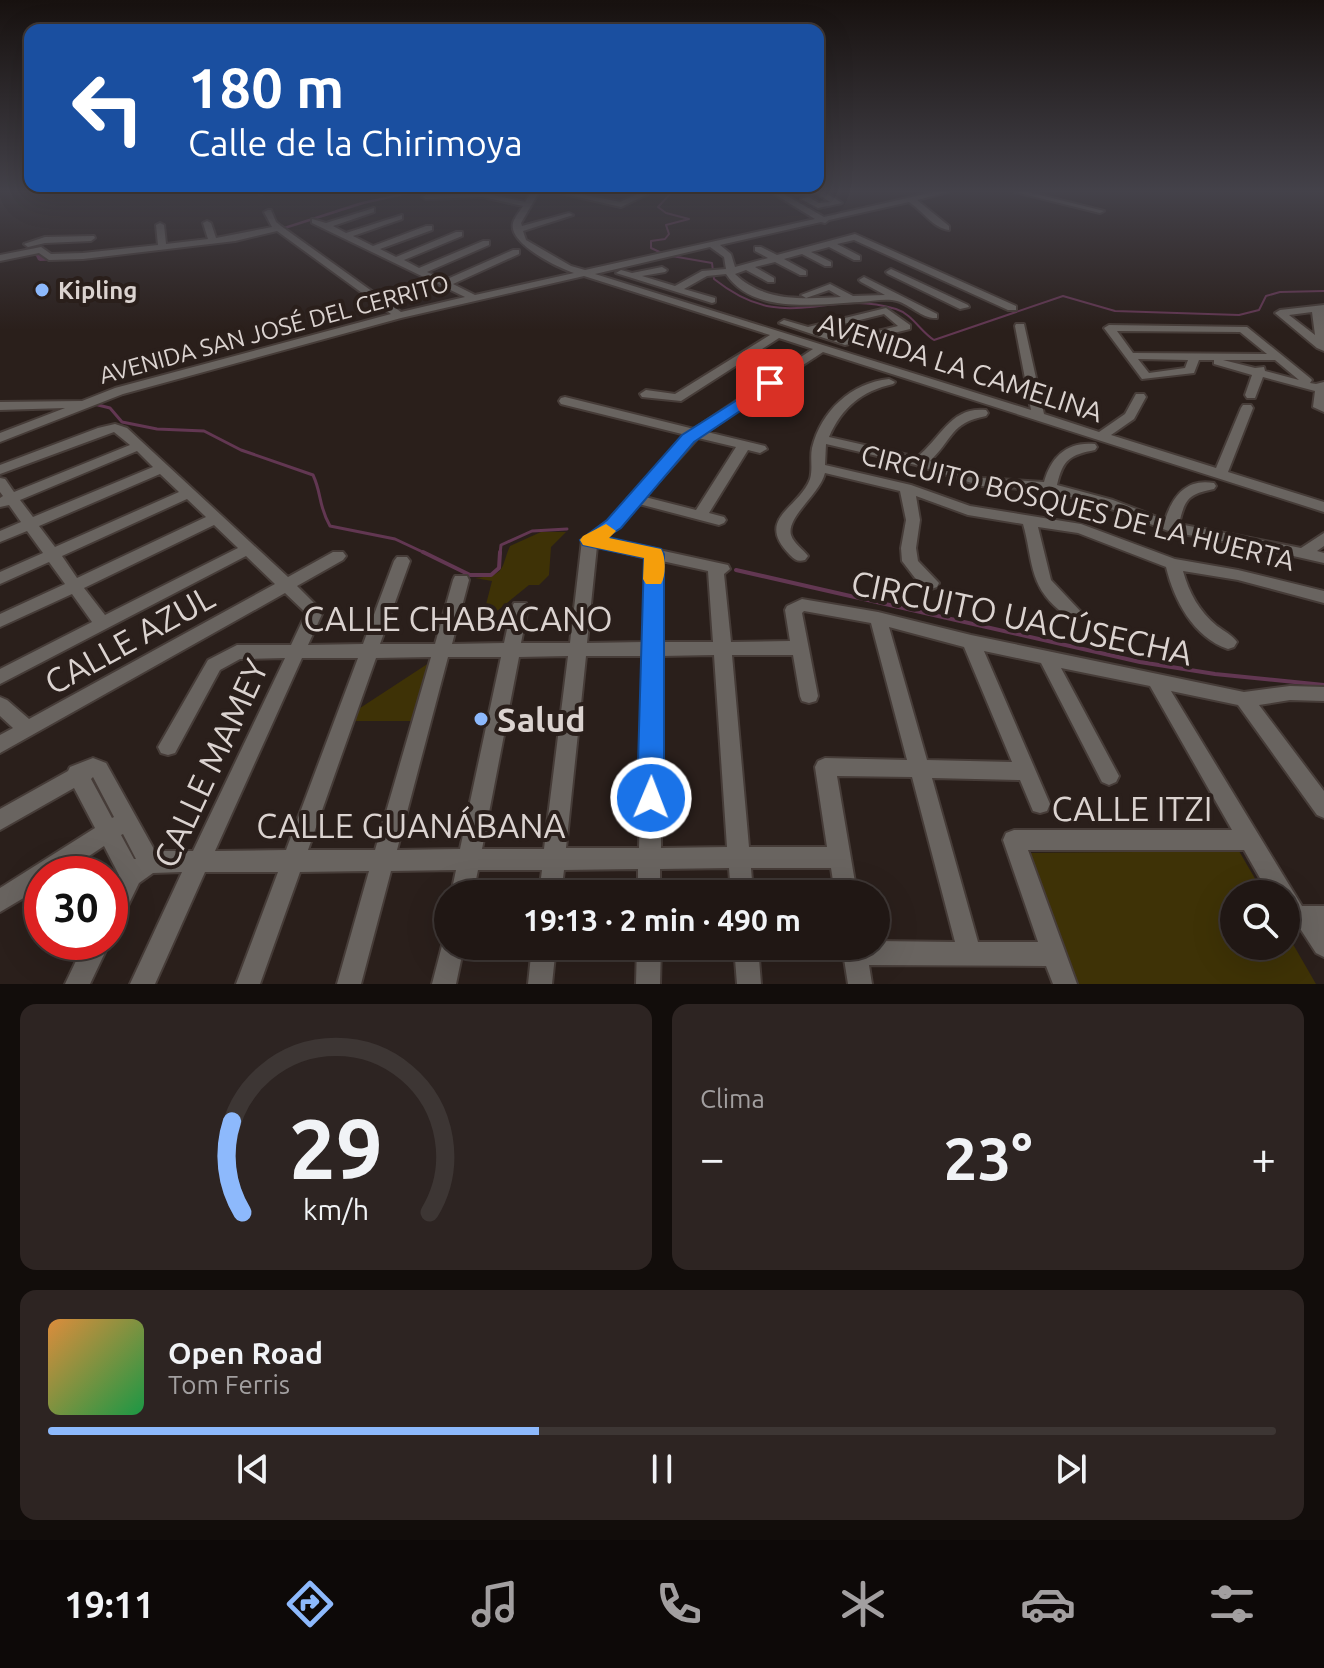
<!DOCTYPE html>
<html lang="es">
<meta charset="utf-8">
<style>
body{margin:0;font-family:Ubuntu,sans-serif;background:#2d2422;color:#f1f3f6;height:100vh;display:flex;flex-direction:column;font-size:30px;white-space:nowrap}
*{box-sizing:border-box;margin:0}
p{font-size:26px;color:#a29fa0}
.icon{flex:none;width:44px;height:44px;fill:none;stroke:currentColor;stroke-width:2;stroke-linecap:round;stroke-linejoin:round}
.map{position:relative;height:984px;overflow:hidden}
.drawer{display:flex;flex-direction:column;gap:20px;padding:20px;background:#120d0b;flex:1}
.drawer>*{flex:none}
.guide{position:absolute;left:24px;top:24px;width:800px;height:168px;border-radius:16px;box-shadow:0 8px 32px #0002,0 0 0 2px #3d3634;background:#1a4fa0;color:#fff;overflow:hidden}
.buttons{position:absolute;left:1220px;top:880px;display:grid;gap:16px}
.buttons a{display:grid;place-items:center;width:80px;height:80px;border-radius:50%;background:#201714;box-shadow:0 8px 32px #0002,0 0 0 2px #3d3634;font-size:40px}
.speed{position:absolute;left:24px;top:856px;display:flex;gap:16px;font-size:40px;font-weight:700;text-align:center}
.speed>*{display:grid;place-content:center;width:104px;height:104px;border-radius:50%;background:#201714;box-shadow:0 8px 32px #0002,0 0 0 2px #3d3634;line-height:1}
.speed .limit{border:12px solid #d22;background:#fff;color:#111}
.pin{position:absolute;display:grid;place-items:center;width:68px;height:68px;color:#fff;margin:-34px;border-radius:16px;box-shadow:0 4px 12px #0006}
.me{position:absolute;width:88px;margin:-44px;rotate:1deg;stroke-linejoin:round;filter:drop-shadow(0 0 6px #0008)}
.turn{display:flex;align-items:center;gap:28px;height:168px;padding:0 32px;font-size:36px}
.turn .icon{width:104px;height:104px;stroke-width:2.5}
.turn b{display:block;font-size:56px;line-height:68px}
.big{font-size:60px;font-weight:600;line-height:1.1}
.drawer .tile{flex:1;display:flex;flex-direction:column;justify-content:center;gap:12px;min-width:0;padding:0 28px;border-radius:16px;background:#2d2422}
.drawer .dial{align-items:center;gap:0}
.dial svg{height:208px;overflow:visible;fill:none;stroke:#3d3634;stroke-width:7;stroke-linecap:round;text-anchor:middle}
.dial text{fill:#f1f3f6;stroke:none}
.song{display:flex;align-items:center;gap:24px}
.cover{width:96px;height:96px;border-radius:12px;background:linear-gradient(135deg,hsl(30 70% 55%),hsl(140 70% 35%))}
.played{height:8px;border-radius:4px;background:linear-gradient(90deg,#8db9fc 40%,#3d3634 40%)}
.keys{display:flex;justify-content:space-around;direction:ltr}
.heat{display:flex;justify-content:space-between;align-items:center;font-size:44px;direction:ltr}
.drawer .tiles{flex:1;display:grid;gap:20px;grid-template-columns:1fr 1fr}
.tile:last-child{grid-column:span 2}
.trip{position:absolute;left:434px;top:880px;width:456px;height:80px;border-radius:40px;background:#201714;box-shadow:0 8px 32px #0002,0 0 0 2px #3d3634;font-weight:600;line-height:80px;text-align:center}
.dock{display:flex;height:128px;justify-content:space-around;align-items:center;background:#0d0908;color:#a29fa0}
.dock .icon{width:56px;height:56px}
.dock .active{color:#8db9fc}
.dock b{font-size:36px;color:#f1f3f6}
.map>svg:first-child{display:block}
.green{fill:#3e3206}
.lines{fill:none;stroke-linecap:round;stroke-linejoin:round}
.stream-far2{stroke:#623752;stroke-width:2}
.stream-far1{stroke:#623752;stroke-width:3}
.stream{stroke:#623752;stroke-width:4}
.canal{fill:#623752;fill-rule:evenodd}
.minor-casing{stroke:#463c38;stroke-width:4}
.minor{fill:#696460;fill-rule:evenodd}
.route{fill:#1a73e8;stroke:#114b97;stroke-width:2}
.slow{fill:#f59e0b}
.poi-dot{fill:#8db9fc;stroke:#2a1f1b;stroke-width:3}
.labels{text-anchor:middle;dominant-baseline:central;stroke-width:8;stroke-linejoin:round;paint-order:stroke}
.far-poi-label{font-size:24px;font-weight:bold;fill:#dbd3d0;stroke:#2a1f1b;text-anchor:start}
.far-street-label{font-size:24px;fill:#dbd3d0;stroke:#2a1f1b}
.street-label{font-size:28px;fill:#dbd3d0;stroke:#2a1f1b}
.near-street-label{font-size:34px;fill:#dbd3d0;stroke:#2a1f1b}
.near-poi-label{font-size:34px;font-weight:bold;fill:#dbd3d0;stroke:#2a1f1b;text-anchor:start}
</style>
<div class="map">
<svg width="1324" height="984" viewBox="0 0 1324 984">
<rect width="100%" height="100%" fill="#2a1f1b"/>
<path class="green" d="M541,532H566L551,547L549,575L539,585H529L481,624L492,581L475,578C507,575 500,569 510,546Z
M435,659L416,721H352L357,710Z
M1239,851L1264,894H1234V946H1286V932L1316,984H1074L1026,853Z"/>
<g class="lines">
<path class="stream-far2" d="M672,192L658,207L666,213L689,219L666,225L669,234L665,239L651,241V248L666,255L712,263L714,279C787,337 824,287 896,309C912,314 920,331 934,340L1063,296L1115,311L1239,315L1259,310L1266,296L1280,292L1324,291"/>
<path class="stream-far1" d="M94,404L110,408L122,422L157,429L204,431L241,450L313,475C322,494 318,505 330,526L395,539L427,554
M500,554L501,545L532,531L567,529"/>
<path class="stream" d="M423,552L470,575H491L499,568L500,552
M736,570L1140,662L1215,674L1324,685"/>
<path class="canal" d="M408,192H418L364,204L273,233L268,232L361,202Z
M32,251L41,254L43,257L89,255L92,257L89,259L40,261L38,260L36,256L32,255L0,262V258Z"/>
<g class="minor-casing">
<path id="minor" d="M255,192H266L262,194Z
M531,192H539L521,223L522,226L569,213L573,215L523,231L526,240L571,266L585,270L815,219L771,192H780L824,217L934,192H948L917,200L949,226V230C933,228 923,211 909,202L829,220L825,223L821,222L720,245L731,254L735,267L768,258L755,251V247H761L777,255L855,234L1016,306V310H1008L854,240L837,244L860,256V260H854L829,247L811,252L831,262V266H825L802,254L784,259L806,271V275H800L775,262L755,267L774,278V282H768L746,270L735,274C764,302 803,299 841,297L829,290L806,298L801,295L830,284L853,296L885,295L861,282L859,280L864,277L937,314V318C922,319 911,305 897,301C887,298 871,301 860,302C817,304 753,315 726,274L707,276L684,289L715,298V302L712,303L616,273L621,270L632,273L662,267L667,270L665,272L642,276L675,286L702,271L726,269L724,257L710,247L595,274L1031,410L1015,326L1016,324H1024L1044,414L1099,432L1125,414L1136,394H1144L1146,397L1134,419L1111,435L1216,468L1241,408L1243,405H1251L1253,408L1228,472L1324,502V512L823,352L780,380L775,381L774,385L707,432L765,446L767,449L760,453L748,450L709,513L724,517L726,520L724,523L719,525L639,504L619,527L604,538L728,565L730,569L724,574L731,642L790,641L785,610L787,606L802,599L878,612L971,635L1244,692L1290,686L1324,687V701L1290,700L1259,705L1324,791V818L1317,815L1238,705L1171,691L1302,906H1324V957L1316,953L1301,930L1288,926L1286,894H1269L1244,850H1028L1077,984H1053L1046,966L869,965L872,984H848L842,946H876V941L955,942L912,777L837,776L857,894H835L831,868H751L753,894H731L729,868L660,869V894H638V869L564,870L561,894H539L542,870H478L473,894H451L456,870L391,871L361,984H337L369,871L300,872L260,984H236L278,872H205L155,984H130L182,872L153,873L139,883L118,926L110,930V893L119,875L104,846L62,874H42V887L0,912V888L95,828L74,788L0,830V809L68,771L70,767L93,758L106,763L155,851H193L285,658L240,659L220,670L175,753L168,755L161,753L158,747L208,660L237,645H291L306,613L285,593L0,753V735L13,728L0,716V697L7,700L29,719L275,584L246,556L0,684V669L92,622L72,594L0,627V614L65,584L49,562L0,584V572L43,553L27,531L0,542V531L21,522L9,505L0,507V498L3,496L0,492V478L5,479L14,492L130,445L114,432L0,474V465L98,428L115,424L127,428L288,577L333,552H343L346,556L343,560L297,586L323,612L308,645L363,644L394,561L397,557H407L410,561L380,644H435L453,580L455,576H467L469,580L452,644L504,643L512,607L514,603H526L528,607L521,643H570L582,540L609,521L686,435L561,404L559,401L561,398L565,397L694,429L766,381L772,380V376L813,349L779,338L681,401L642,397L640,394L646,390L675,394L770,335L584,276L401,318L123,394L0,442V433L65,408L0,410V402L82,401L115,388L391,314L277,231L235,241L83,259L49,260L39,253L0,261V255L41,247L51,254L83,253L158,245L156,225L160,223L164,225L166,244L208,239L203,223L207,221L211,223L216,238L272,227L264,212L268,210H271L276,222L281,226L401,312L465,297L312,223V219L326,223L374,208V212L333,226L346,233L402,215V219L353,236L373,246L426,226H432V230L380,249L396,257L456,232H462V236L404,260L419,268L483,241H489V245L427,272L445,280L513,250H519V254L453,284L475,295L574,273C556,267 508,243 513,223C514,218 520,211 523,206L483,197L426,199L422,197L426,195L483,193L525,202ZM698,438L736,447L696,510L645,497ZM137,451L153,467L33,517L20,500ZM160,474L179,492L55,547L39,526ZM187,499L206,517L77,578L62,556ZM214,525L238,548L105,615L84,588ZM597,546L646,558L644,642L587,643ZM662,561L708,571L713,642H661ZM804,611L871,623L907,760L825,758L818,761L815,767L827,847H749L732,655H793L800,696L802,701L809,703L816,701L818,696L802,613ZM889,627L964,647L1012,762L927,760ZM984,651L1041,663L1102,782L1109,785L1116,782L1119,776L1061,668L1150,686L1232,830H1014L1006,833L1003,840L1038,942H978L932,778L1020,780L1033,811L1040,813L1047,811L1050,804ZM714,655L727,847L661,848V656ZM568,656L544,849H482L519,657ZM586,656H644L639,848H566ZM431,657L375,850H308L376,658ZM448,657H501L460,849L397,850ZM302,658H358L286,850L215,851ZM93,777L114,817L112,818L91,779ZM123,834L136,859H134L121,835Z
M556,192H570L620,202L642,192L650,193L621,207Z
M815,192H824L842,203L818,208L801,199L808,197L819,203L830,202Z
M1015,192H1028L1104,211L1100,213Z
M94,236L95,238L91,241L45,243L28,247L24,244L45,237Z
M891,269L968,305L969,307L960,309L888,274L886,272Z
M1324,305V351L1317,348L1275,313L1280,310ZM1312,312L1315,335L1289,315Z
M886,308L910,325V329L845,345L779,323L784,320L808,327ZM884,314L898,326L845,339L819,330Z
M1109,325L1247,327L1310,378L1312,380L1310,383L1316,384L1324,382V412L1313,407L1315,391L1263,377L1255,398H1247L1245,395L1252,375L1214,364V360H1199L1194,373L1142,379L1104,328ZM1117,331L1240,332L1267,354L1133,353ZM1138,359L1188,360L1185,368L1149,373ZM1223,360H1275L1299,380L1265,371L1264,367L1255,368Z
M889,379L895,382L893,384C862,391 842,407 829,437L917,457C941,438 951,406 986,410L988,413L986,416C950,423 954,438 930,461L982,478L1044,482C1051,457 1067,441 1095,444L1097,447L1095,450C1070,455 1063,459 1057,485L1113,500L1165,520C1173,495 1187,478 1214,483L1216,486L1214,489C1189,494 1185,498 1179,524L1301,548L1324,533V546L1317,551L1324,553V563L1245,545L1171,532L1103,506L1049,491L981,486L916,465L826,444L825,465L911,485L970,506L1081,524L1175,559L1238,570L1324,591V603L1238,580L1183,571C1189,593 1199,611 1217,626C1224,631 1232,635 1237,642L1234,647L1228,649C1193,637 1174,600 1166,567L1078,533L1038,527L1051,580L1083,614L1081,618C1071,621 1067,616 1059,610C1028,584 1033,558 1023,524L968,515L916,496L920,520L916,548L918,561L939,583L937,587L931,589L915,578L902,561L901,548L906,520L900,491L825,473C820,494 786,517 791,535C794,544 803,549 808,556L805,560C798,562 795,560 790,555C754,518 799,509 810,479C813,469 810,458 812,448C821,411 851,383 889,379Z
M448,936V946H464L456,984H432L444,938Z
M85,942H110L90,984H65Z
M532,946H556L552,984H528Z
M637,946H661L660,984H636Z
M734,946H758L761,984H737Z"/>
</g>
<use href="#minor" class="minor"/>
</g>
<linearGradient id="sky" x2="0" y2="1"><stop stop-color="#17110f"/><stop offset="0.58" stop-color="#44424a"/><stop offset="1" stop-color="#44424a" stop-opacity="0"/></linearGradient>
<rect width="1324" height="330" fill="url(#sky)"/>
<path class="route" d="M770,379L778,383L776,387L694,442L621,528L607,537L661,549L664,554V798L660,807L651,810L641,807L637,798L644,558L583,545L580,540L607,520L682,435Z"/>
<path class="slow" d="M606,524L616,531L609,538L661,549C666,557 666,576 661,584H646L643,579L644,558L583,545L580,540L583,536Z"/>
<g class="poi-dot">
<circle cx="42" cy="290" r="8"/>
<circle cx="481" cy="719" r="8"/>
</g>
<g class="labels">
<g class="far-poi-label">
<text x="58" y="290">Kipling</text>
</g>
<g class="far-street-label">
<text transform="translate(274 329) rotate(-15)">AVENIDA SAN JOSÉ DEL CERRITO</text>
</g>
<g class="street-label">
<text transform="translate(961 367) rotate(18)">AVENIDA LA CAMELINA</text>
<text transform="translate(1078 507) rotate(14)">CIRCUITO BOSQUES DE LA HUERTA</text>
</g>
<g class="near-street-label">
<text transform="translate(1022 617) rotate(12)">CIRCUITO UACÚSECHA</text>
<text x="458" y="618">CALLE CHABACANO</text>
<text transform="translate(129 639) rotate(-29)">CALLE AZUL</text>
<text transform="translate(210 763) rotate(-65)">CALLE MAMEY</text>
<text x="1132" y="808">CALLE ITZI</text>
<text x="411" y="825">CALLE GUANÁBANA</text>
</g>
<g class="near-poi-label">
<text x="497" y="719">Salud</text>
</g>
</g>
</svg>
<div class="buttons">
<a><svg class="icon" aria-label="search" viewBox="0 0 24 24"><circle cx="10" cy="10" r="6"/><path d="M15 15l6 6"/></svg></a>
</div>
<div class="speed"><div class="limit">30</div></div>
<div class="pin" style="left:770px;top:383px;background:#d93025"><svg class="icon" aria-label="arrive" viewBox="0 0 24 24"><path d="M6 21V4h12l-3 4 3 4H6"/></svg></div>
<svg class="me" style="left:651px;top:798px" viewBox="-20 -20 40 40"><circle r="17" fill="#1a73e8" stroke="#fff" stroke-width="3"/><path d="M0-11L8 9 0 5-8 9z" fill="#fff"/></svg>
<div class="trip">19:13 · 2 min · 490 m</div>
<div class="guide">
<div class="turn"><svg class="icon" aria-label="left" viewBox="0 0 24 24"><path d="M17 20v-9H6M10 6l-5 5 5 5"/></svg><div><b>180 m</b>Calle de la Chirimoya</div></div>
</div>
</div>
<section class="drawer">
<div class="tiles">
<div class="tile dial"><svg viewBox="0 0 100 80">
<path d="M14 69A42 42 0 1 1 86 69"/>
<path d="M14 69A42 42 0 0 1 10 34" stroke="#8db9fc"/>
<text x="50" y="56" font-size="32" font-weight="700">29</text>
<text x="50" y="72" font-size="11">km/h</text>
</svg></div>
<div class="tile"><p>Clima</p>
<div class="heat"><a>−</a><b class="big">23°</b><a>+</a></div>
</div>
<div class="tile">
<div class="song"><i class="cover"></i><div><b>Open Road</b><p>Tom Ferris</p></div></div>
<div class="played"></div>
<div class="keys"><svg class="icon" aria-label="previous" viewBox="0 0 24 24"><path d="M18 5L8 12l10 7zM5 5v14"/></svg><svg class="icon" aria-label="pause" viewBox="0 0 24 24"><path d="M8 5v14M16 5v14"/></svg><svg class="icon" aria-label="next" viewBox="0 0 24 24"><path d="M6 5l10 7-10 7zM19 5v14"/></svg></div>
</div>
</div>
</section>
<nav class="dock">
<b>19:11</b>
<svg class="icon active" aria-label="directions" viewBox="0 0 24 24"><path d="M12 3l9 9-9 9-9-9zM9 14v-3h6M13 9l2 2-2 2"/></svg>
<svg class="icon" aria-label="music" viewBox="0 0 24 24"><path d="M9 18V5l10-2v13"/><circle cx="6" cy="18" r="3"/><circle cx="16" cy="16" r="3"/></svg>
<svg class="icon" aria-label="phone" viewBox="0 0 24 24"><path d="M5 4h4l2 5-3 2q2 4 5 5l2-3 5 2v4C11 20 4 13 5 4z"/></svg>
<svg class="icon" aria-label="climate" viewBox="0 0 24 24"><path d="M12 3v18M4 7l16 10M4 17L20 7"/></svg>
<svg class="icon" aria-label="car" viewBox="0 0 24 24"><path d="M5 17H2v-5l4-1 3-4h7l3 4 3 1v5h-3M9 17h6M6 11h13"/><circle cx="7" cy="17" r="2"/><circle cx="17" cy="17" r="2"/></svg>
<svg class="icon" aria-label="filters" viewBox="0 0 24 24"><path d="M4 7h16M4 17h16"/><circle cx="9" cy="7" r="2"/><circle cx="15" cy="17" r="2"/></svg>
</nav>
